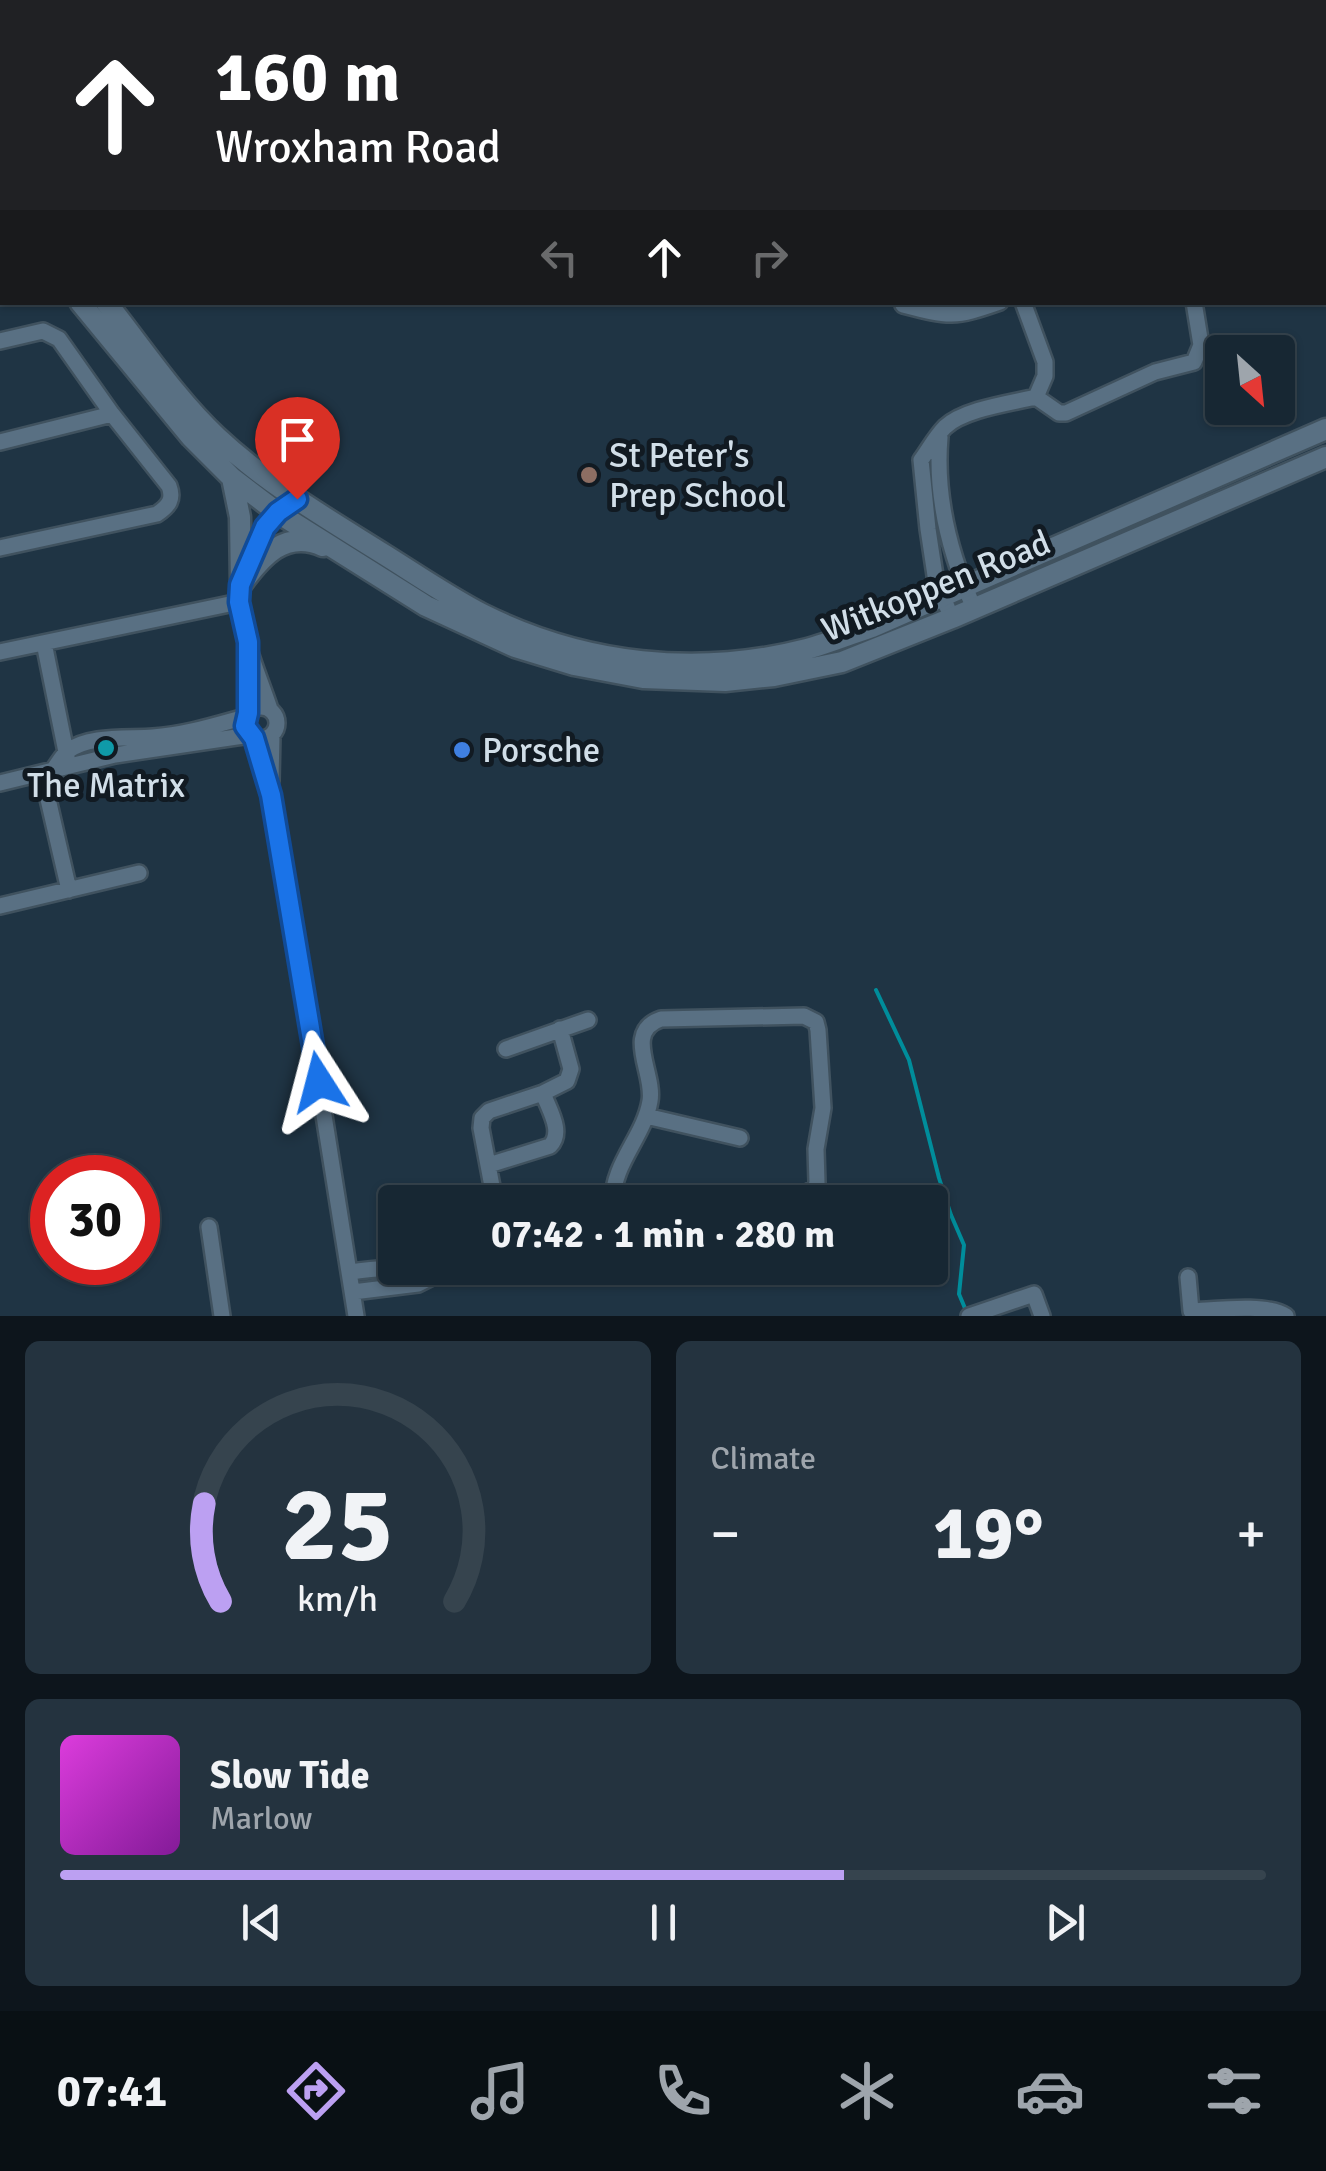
<!DOCTYPE html>
<meta charset="utf-8">
<style>
body{margin:0;font-family:Signika,sans-serif;background:#24333f;color:#f1f3f6;height:100vh;display:flex;flex-direction:column;font-size:38px;white-space:nowrap}
*{box-sizing:border-box;margin:0}
p{font-size:32px;color:#9ea5ac}
.icon{flex:none;width:55px;height:55px;fill:none;stroke:currentColor;stroke-width:2;stroke-linecap:round;stroke-linejoin:round}
.map{position:relative;height:1316px;overflow:hidden}
.drawer{display:flex;flex-direction:column;gap:25px;padding:25px;background:#0d151c;flex:1}
.drawer>*{flex:none}
.banner{position:absolute;left:0px;top:0px;width:1328px;height:305px;box-shadow:0 2px 8px #0004,0 0 0 2px #36444e;background:#202124;color:#fff;overflow:hidden}
.needle{width:65px;rotate:153deg}
.buttons{position:absolute;left:1205px;top:335px;display:grid;gap:20px}
.buttons a{display:grid;place-items:center;width:90px;height:90px;border-radius:10px;background:#172733;box-shadow:0 2px 8px #0004,0 0 0 2px #36444e;font-size:50px}
.speed{position:absolute;left:30px;top:1155px;display:flex;gap:20px;font-size:50px;font-weight:700;text-align:center}
.speed>*{display:grid;place-content:center;width:130px;height:130px;border-radius:50%;background:#172733;box-shadow:0 2px 8px #0004,0 0 0 2px #36444e;line-height:1}
.speed .limit{border:15px solid #d22;background:#fff;color:#111}
.pin{position:absolute;display:grid;place-items:center;width:85px;height:85px;color:#fff;margin:-102px -42px;border-radius:50% 50% 50% 0;rotate:-45deg;box-shadow:0 0 10px #0007}
.pin .icon{rotate:45deg}
.me{position:absolute;width:110px;margin:-55px;rotate:351deg;stroke-linejoin:round;filter:drop-shadow(0 0 8px #0008)}
.turn{display:flex;align-items:center;gap:35px;height:210px;padding:0 50px;font-size:45px}
.turn .icon{width:130px;height:130px;stroke-width:2.5}
.turn b{display:block;font-size:70px;line-height:85px}
.lanes{display:flex;align-items:center;height:95px;padding:0 50px;background:#0003;justify-content:center;gap:50px;direction:ltr}
.lanes .off{opacity:.35}
.big{font-size:75px;font-weight:700;line-height:1.1}
.drawer .tile{flex:1;display:flex;flex-direction:column;justify-content:center;gap:15px;min-width:0;padding:0 35px;border-radius:15px;background:#24333f}
.drawer .dial{align-items:center;gap:0}
.dial svg{height:260px;overflow:visible;fill:none;stroke:#36444e;stroke-width:7;stroke-linecap:round;text-anchor:middle}
.dial text{fill:#f1f3f6;stroke:none}
.song{display:flex;align-items:center;gap:30px}
.cover{width:120px;height:120px;border-radius:15px;background:linear-gradient(135deg,hsl(300 70% 55%),hsl(290 70% 35%))}
.played{height:10px;border-radius:5px;background:linear-gradient(90deg,#bca0f2 65%,#36444e 65%)}
.keys{display:flex;justify-content:space-around;direction:ltr}
.heat{display:flex;justify-content:space-between;align-items:center;font-size:55px;direction:ltr}
.drawer .tiles{flex:1;display:grid;gap:25px;grid-template-columns:1fr 1fr}
.tile:last-child{grid-column:span 2}
.trip{position:absolute;left:378px;top:1185px;width:570px;height:100px;border-radius:10px;background:#172733;box-shadow:0 2px 8px #0004,0 0 0 2px #36444e;font-weight:700;line-height:100px;text-align:center}
.dock{display:flex;height:160px;justify-content:space-around;align-items:center;background:#091014;color:#9ea5ac}
.dock .icon{width:70px;height:70px}
.dock .current{color:#bca0f2}
.dock b{font-size:45px;color:#f1f3f6}
.map>svg:first-child{display:block}
.lines{fill:none;stroke-linecap:round;stroke-linejoin:round}
.stream{stroke:#008d9b;stroke-width:4}
.minor-casing{stroke:#40525f;stroke-width:20}
.secondary-casing{stroke:#40525f;stroke-width:25}
.minor{stroke:#597083;stroke-width:15}
.secondary{stroke:#597083;stroke-width:20}
.route-casing{stroke:#114b97;stroke-width:25}
.route{stroke:#1a73e8;stroke-width:18}
.education-dot{fill:#8d6e63;stroke:#111a22;stroke-width:4}
.culture-dot{fill:#0f9aa8;stroke:#111a22;stroke-width:4}
.shop-dot{fill:#3f7fe0;stroke:#111a22;stroke-width:4}
.labels{text-anchor:middle;dominant-baseline:central;stroke-width:10;stroke-linejoin:round;paint-order:stroke}
.poi-label{font-size:35px;fill:#d1dee8;stroke:#111a22;text-anchor:start}
.street-label{font-size:35px;fill:#d1dee8;stroke:#111a22}
</style>
<div class="map">
<svg width="1326" height="1316" viewBox="0 0 1326 1316">
<rect width="100%" height="100%" fill="#1f3444"/>
<g class="lines">
<path class="stream" d="M876,990L909,1060L939,1178L951,1215L964,1245L959,1294L967,1313"/>
<g class="minor-casing">
<path id="minor" d="M1094,0L1096,2
M276,2L278,0
M873,2V0
M903,305C950,317 954,318 1000,302
M0,341L43,331L59,339L112,414L169,486C174,499 169,506 157,514L0,548
M1036,397L1059,413H1066L1155,372L1194,362L1201,345L1194,302
M940,437C935,495 950,555 974,608
M0,442L112,414
M246,571L265,527L286,507
M240,593C237,629 259,675 270,709
M952,618L936,582L928,529L921,460C929,449 936,436 945,427C964,409 1011,403 1036,397L1045,376V362L1023,302
M44,643L67,757
M0,652L239,602
M245 723a16 16 0 1 1 32 0a16 16 0 1 1-32 0Z
M248,713V657
M254,738L271,795L285,871L356,1316
M53,770C58,764 62,755 68,751C88,735 128,739 153,737C184,735 216,725 245,717
M42,773L69,890
M271,781L272,735
M0,783L115,755L250,735
M0,906L139,873
M506,1049L588,1020
M646,1116L740,1138
M489,1165L550,1146C564,1132 549,1110 543,1093
M495,1202L481,1128L482,1118L489,1111L543,1093L567,1081L571,1069L560,1029
M613,1202C612,1164 644,1137 650,1101C655,1073 623,1032 661,1019L804,1016L816,1022L818,1030L823,1108L816,1149L817,1183L815,1188L792,1202
M209,1227L222,1316
M349,1272C377,1269 409,1263 434,1276
M1188,1277L1191,1311C1215,1310 1267,1303 1286,1316
M353,1292L418,1284L434,1276L617,1272L722,1273L747,1268
M969,1316L1034,1294L1042,1316"/>
</g>
<g class="secondary-casing">
<path id="secondary" d="M1311,0V2
M1325,137L1326,146
M0,217L2,219
M0,239L2,241
M80,302L191,437L232,478L278,513L426,606L515,647L574,665L643,678L725,681L774,676L842,662L952,618L1326,457
M106,302C141,346 177,400 217,437C267,484 328,519 385,555C417,575 449,597 482,614C584,665 698,677 807,649C829,643 851,634 872,627L1326,429
M232,478L240,517L241,585
M241,585C261,557 285,529 323,546"/>
</g>
<use href="#minor" class="minor"/>
<use href="#secondary" class="secondary"/>
</g>
<g class="lines">
<g class="route-casing">
<path id="route" d="M297,499L278,512L265,527L240,585L239,602L248,642V713L245,726L254,738L271,795L319,1082"/>
</g>
<use href="#route" class="route"/>
</g>
<circle class="education-dot" cx="589" cy="475" r="10"/>
<circle class="culture-dot" cx="106" cy="748" r="10"/>
<circle class="shop-dot" cx="462" cy="750" r="10"/>
<g class="labels">
<g class="poi-label">
<text x="609" y="455">St Peter's<tspan x="609" dy="40">Prep School</tspan></text>
<text x="482" y="750">Porsche</text>
<text x="106" y="785" text-anchor="middle">The Matrix</text>
</g>
<g class="street-label">
<text transform="translate(936 586) rotate(-22)">Witkoppen Road</text>
</g>
</g>
</svg>
<div class="buttons">
<a><svg class="needle" viewBox="-14 -14 28 28"><path d="M0-13l5 13h-10z" fill="#e53935"/><path d="M0 13l5-13h-10z" fill="#9ea5ac"/></svg></a>
</div>
<div class="speed"><div class="limit">30</div></div>
<div class="pin" style="left:297px;top:499px;background:#d93025"><svg class="icon" aria-label="arrive" viewBox="0 0 24 24"><path d="M6 21V4h12l-3 4 3 4H6"/></svg></div>
<svg class="me" style="left:319px;top:1082px" viewBox="-20 -20 40 40"><path d="M0-17L14 15 0 8-14 15z" fill="#1a73e8" stroke="#fff" stroke-width="4"/></svg>
<div class="trip">07:42 · 1 min · 280 m</div>
<div class="banner">
<div class="turn"><svg class="icon" aria-label="ahead" viewBox="0 0 24 24"><path d="M12 20V5M6 11l6-6 6 6"/></svg><div><b>160 m</b>Wroxham Road</div></div>
<div class="lanes"><svg class="icon off" aria-label="left" viewBox="0 0 24 24"><path d="M17 20v-9H6M10 6l-5 5 5 5"/></svg><svg class="icon" aria-label="ahead" viewBox="0 0 24 24"><path d="M12 20V5M6 11l6-6 6 6"/></svg><svg class="icon off" aria-label="right" viewBox="0 0 24 24"><path d="M7 20v-9h11M14 6l5 5-5 5"/></svg></div>
</div>
</div>
<section class="drawer">
<div class="tiles">
<div class="tile dial"><svg viewBox="0 0 100 80">
<path d="M14 69A42 42 0 1 1 86 69"/>
<path d="M14 69A42 42 0 0 1 9 39" stroke="#bca0f2"/>
<text x="50" y="56" font-size="32" font-weight="700">25</text>
<text x="50" y="72" font-size="11">km/h</text>
</svg></div>
<div class="tile"><p>Climate</p>
<div class="heat"><a>−</a><b class="big">19°</b><a>+</a></div>
</div>
<div class="tile">
<div class="song"><i class="cover"></i><div><b>Slow Tide</b><p>Marlow</p></div></div>
<div class="played"></div>
<div class="keys"><svg class="icon" aria-label="previous" viewBox="0 0 24 24"><path d="M18 5L8 12l10 7zM5 5v14"/></svg><svg class="icon" aria-label="pause" viewBox="0 0 24 24"><path d="M8 5v14M16 5v14"/></svg><svg class="icon" aria-label="next" viewBox="0 0 24 24"><path d="M6 5l10 7-10 7zM19 5v14"/></svg></div>
</div>
</div>
</section>
<nav class="dock">
<b>07:41</b>
<svg class="icon current" aria-label="directions" viewBox="0 0 24 24"><path d="M12 3l9 9-9 9-9-9zM9 14v-3h6M13 9l2 2-2 2"/></svg>
<svg class="icon" aria-label="music" viewBox="0 0 24 24"><path d="M9 18V5l10-2v13"/><circle cx="6" cy="18" r="3"/><circle cx="16" cy="16" r="3"/></svg>
<svg class="icon" aria-label="phone" viewBox="0 0 24 24"><path d="M5 4h4l2 5-3 2q2 4 5 5l2-3 5 2v4C11 20 4 13 5 4z"/></svg>
<svg class="icon" aria-label="climate" viewBox="0 0 24 24"><path d="M12 3v18M4 7l16 10M4 17L20 7"/></svg>
<svg class="icon" aria-label="car" viewBox="0 0 24 24"><path d="M5 17H2v-5l4-1 3-4h7l3 4 3 1v5h-3M9 17h6M6 11h13"/><circle cx="7" cy="17" r="2"/><circle cx="17" cy="17" r="2"/></svg>
<svg class="icon" aria-label="filters" viewBox="0 0 24 24"><path d="M4 7h16M4 17h16"/><circle cx="9" cy="7" r="2"/><circle cx="15" cy="17" r="2"/></svg>
</nav>
